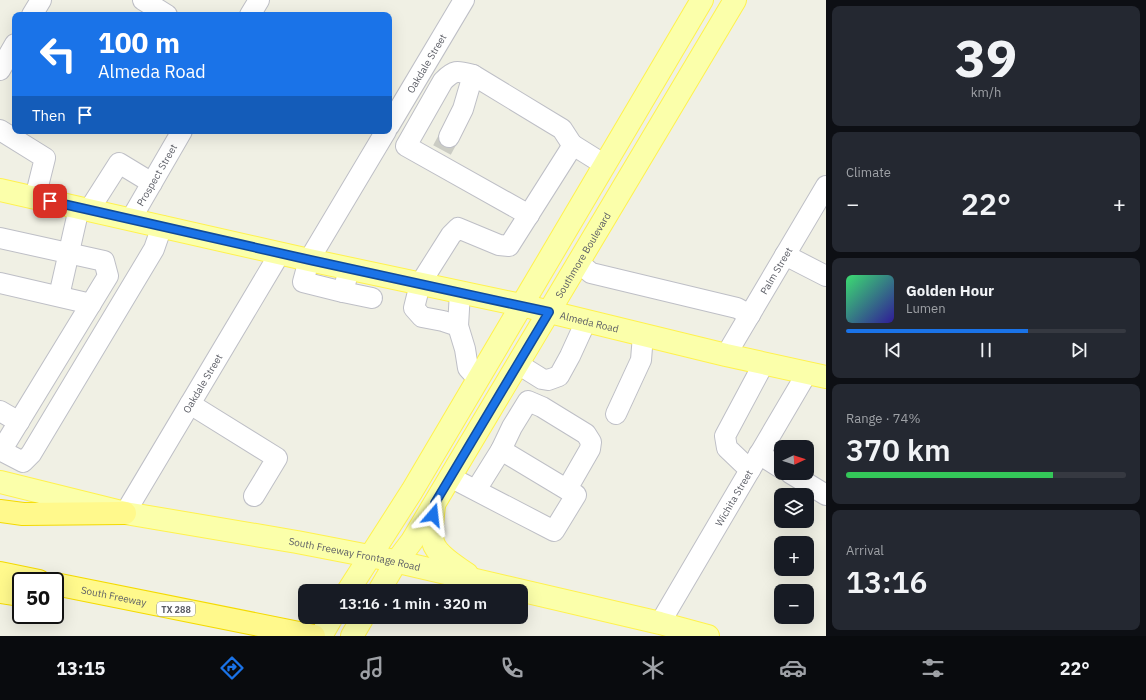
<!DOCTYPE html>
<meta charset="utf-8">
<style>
body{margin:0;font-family:"IBM Plex Sans",sans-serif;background:#242831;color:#f1f3f6;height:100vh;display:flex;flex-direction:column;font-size:15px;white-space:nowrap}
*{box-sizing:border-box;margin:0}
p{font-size:13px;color:#9ea1a6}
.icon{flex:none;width:22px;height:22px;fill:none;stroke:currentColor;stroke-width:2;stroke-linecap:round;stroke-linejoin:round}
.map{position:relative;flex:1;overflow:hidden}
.panel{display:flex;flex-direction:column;gap:6px;padding:6px;background:#0d0f14;width:320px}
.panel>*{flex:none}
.top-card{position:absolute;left:12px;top:12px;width:380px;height:122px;border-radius:8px;box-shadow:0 4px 16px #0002;background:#1a73e8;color:#fff;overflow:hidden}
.needle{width:26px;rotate:86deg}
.buttons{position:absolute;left:774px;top:440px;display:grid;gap:8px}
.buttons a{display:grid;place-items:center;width:40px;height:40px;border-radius:8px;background:#171b24;box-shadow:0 4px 16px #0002;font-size:20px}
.speed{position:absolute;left:12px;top:572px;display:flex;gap:8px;font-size:20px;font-weight:700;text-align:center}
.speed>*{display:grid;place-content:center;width:52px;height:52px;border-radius:50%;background:#171b24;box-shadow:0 4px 16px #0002;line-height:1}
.speed .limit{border:2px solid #111;border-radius:6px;background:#fff;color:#111}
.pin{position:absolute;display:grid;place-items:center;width:34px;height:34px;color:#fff;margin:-17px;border-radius:8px;box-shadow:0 2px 6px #0006}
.me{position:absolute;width:44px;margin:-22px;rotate:17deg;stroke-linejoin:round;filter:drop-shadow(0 0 3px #0008)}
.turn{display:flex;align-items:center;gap:14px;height:84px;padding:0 20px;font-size:18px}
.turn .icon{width:52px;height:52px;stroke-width:2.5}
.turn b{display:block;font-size:28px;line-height:34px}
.then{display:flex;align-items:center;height:38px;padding:0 20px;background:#0003;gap:8px;font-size:15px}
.big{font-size:30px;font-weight:600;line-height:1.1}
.panel .widget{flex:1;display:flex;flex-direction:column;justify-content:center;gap:6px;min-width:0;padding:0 14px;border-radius:8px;background:#242831}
.panel .dial{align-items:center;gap:0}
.dial b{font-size:52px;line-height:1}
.song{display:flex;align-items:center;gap:12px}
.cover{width:48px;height:48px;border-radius:6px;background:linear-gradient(135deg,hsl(140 70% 55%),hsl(250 70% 35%))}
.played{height:4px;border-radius:2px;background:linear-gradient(90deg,#1a73e8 65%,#363941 65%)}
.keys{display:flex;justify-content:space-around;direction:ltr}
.heat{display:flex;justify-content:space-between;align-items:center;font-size:22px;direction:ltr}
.charge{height:6px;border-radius:3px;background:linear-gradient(90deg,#34c759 74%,#363941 0)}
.trip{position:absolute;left:298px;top:584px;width:230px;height:40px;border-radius:8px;background:#171b24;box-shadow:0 4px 16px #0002;font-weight:600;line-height:40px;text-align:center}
.menu{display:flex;height:64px;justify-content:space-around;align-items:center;background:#090b0e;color:#9ea1a6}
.menu .icon{width:28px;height:28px}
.menu .on{color:#1a73e8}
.menu b{font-size:18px;color:#f1f3f6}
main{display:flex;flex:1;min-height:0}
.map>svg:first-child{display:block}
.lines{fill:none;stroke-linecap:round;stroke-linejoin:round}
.minor-tunnel{stroke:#cbccc4;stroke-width:20;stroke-dasharray:20 10;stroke-linecap:butt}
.minor-casing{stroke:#bebfc6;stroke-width:22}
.major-casing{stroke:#fff24e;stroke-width:24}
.highway-casing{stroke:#f4da00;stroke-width:24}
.minor{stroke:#fff;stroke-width:20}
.major{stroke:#fbffaa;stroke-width:22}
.highway{stroke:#fff98c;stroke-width:22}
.route-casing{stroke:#114b97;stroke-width:10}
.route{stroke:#1a73e8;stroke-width:7}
.labels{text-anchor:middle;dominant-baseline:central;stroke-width:3;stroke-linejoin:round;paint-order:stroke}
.shield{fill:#fff;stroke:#8d8e94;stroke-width:1}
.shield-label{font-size:9px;font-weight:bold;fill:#5c5e66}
.street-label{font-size:10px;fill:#5c5e66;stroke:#fff}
</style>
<main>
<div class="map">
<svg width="826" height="636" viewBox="0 0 826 636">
<rect width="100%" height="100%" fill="#f0f0e4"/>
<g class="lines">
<path class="minor-tunnel" d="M442,150L449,137"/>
<g class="minor-casing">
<g id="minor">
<path d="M143,0L167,15"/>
<path d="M32,15L41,0"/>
<path d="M250,15L259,0"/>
<path d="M0,70L15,44"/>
<path id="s1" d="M389,126L464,0"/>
<path d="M0,130L45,158L35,198"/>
<path d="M449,137L463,109L473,75"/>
<path d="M89,210L119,163L152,183"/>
<path d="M529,215L406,146L443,81C455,69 458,71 473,75L552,123L562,129L573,146"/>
<path id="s2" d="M131,219L182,131"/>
<path d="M0,238L104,261L108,276L1,451"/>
<path d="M785,255L826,276"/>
<path d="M579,263L591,273L737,308L750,315"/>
<path d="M349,269L343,292L303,282L309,260L386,131"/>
<path d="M0,283L91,304"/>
<path d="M343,292L372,298"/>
<path d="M59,296L79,208"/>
<path d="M458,326L460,292"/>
<path id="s3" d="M726,355L826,186"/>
<path d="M518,364L542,379L548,380L559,376L570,356L586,321"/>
<path d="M478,379L468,368L465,349L458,326L443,321L422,317L414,308L420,284L451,235L458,228L499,245L509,246L573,145L605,165"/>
<path d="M190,404L277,458L254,496"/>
<path d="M0,411L19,422"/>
<path d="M616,414L641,360L643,335"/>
<path d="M0,450L23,462L31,454L154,249L162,226"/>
<path d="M501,450L512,427L528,401L542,407L586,434L591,442L590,449L567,489"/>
<path d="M759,454L781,468"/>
<path d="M750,470L727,448L725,436L764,363"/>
<path d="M790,473L826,495"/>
<path d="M450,477L554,531L576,495L501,450L476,490"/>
<path id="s4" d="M125,513L280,253"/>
<path id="s5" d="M660,623L807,373"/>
</g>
</g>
<g class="major-casing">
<g id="major">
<path id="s6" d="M0,190L309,260L521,305L726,355L826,377"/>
<path id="s7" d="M0,482L125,513L297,542L390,560L660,623L708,636"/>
<path d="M434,506C433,517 430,531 433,542C437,556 456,566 467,574"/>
<path d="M348,591L412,491L702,0"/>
<path id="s8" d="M379,591L396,562L412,541L735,0"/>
<path d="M321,636L332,617"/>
<path d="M352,636L363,617"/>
</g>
</g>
<g class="highway-casing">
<g id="highway">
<path d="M0,511L23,514L125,513"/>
<path d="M0,573L39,581"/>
<path id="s9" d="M55,584L314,636"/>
<path d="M0,592L21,595"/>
</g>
</g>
<use href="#minor" class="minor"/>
<use href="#major" class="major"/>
<use href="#highway" class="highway"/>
</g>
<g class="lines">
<g class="route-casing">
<path id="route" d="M50,201L310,260L549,312L435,503L433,515"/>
</g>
<use href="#route" class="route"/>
</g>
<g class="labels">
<rect class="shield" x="157" y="602" width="38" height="14" rx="3"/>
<g class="shield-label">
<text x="176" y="609">TX 288</text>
</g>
<g class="street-label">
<text stroke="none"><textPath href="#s1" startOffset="73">Oakdale Street</textPath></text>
<text stroke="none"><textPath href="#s2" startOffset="51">Prospect Street</textPath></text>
<text stroke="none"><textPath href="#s8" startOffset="393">Southmore Boulevard</textPath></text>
<text stroke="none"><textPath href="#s3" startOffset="98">Palm Street</textPath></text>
<text stroke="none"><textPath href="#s6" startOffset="604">Almeda Road</textPath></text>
<text stroke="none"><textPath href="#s4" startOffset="151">Oakdale Street</textPath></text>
<text stroke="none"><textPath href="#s5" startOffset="145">Wichita Street</textPath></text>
<text stroke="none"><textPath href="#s7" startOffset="362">South Freeway Frontage Road</textPath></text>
<text stroke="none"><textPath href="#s9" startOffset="60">South Freeway</textPath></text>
</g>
</g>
</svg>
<div class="buttons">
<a><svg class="needle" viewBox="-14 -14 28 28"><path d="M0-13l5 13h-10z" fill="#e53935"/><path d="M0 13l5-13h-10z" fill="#9ea1a6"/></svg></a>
<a><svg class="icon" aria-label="layers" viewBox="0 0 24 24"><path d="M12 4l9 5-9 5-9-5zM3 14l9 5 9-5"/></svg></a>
<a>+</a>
<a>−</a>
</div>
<div class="speed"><div class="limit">50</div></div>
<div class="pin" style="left:50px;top:201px;background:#d93025"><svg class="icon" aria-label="arrive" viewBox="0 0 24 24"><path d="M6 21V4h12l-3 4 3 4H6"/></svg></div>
<svg class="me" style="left:433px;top:515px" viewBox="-20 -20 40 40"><path d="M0-17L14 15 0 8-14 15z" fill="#1a73e8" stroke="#fff" stroke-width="4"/></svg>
<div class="trip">13:16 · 1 min · 320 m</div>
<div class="top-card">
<div class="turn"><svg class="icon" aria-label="left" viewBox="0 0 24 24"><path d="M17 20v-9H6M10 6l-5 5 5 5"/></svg><div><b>100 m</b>Almeda Road</div></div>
<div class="then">Then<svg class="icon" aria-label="arrive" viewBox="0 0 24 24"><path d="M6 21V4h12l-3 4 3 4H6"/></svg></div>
</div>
</div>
<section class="panel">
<div class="widget dial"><b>39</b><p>km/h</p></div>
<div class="widget"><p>Climate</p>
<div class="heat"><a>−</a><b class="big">22°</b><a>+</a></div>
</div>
<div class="widget">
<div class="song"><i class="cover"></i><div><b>Golden Hour</b><p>Lumen</p></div></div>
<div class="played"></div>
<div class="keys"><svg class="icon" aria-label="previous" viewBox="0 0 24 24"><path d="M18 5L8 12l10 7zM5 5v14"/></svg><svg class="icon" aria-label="pause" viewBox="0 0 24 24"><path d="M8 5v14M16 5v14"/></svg><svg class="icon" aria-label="next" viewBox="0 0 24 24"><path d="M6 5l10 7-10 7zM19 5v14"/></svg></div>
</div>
<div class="widget"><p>Range · 74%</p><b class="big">370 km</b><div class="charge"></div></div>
<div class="widget"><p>Arrival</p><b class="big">13:16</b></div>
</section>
</main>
<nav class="menu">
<b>13:15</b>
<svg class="icon on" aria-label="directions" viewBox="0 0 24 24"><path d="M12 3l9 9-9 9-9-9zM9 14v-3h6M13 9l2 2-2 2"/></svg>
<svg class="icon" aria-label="music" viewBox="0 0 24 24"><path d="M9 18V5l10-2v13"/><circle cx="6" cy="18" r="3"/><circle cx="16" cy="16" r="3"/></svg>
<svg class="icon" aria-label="phone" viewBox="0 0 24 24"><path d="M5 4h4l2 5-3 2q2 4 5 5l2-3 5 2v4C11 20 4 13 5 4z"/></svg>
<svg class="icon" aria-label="climate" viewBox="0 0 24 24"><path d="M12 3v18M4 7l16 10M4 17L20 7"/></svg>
<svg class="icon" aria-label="car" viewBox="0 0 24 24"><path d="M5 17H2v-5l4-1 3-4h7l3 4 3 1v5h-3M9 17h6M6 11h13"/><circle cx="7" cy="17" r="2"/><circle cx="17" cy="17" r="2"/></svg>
<svg class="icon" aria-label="filters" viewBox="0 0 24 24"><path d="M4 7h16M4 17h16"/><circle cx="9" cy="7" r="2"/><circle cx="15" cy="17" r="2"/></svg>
<b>22°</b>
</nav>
